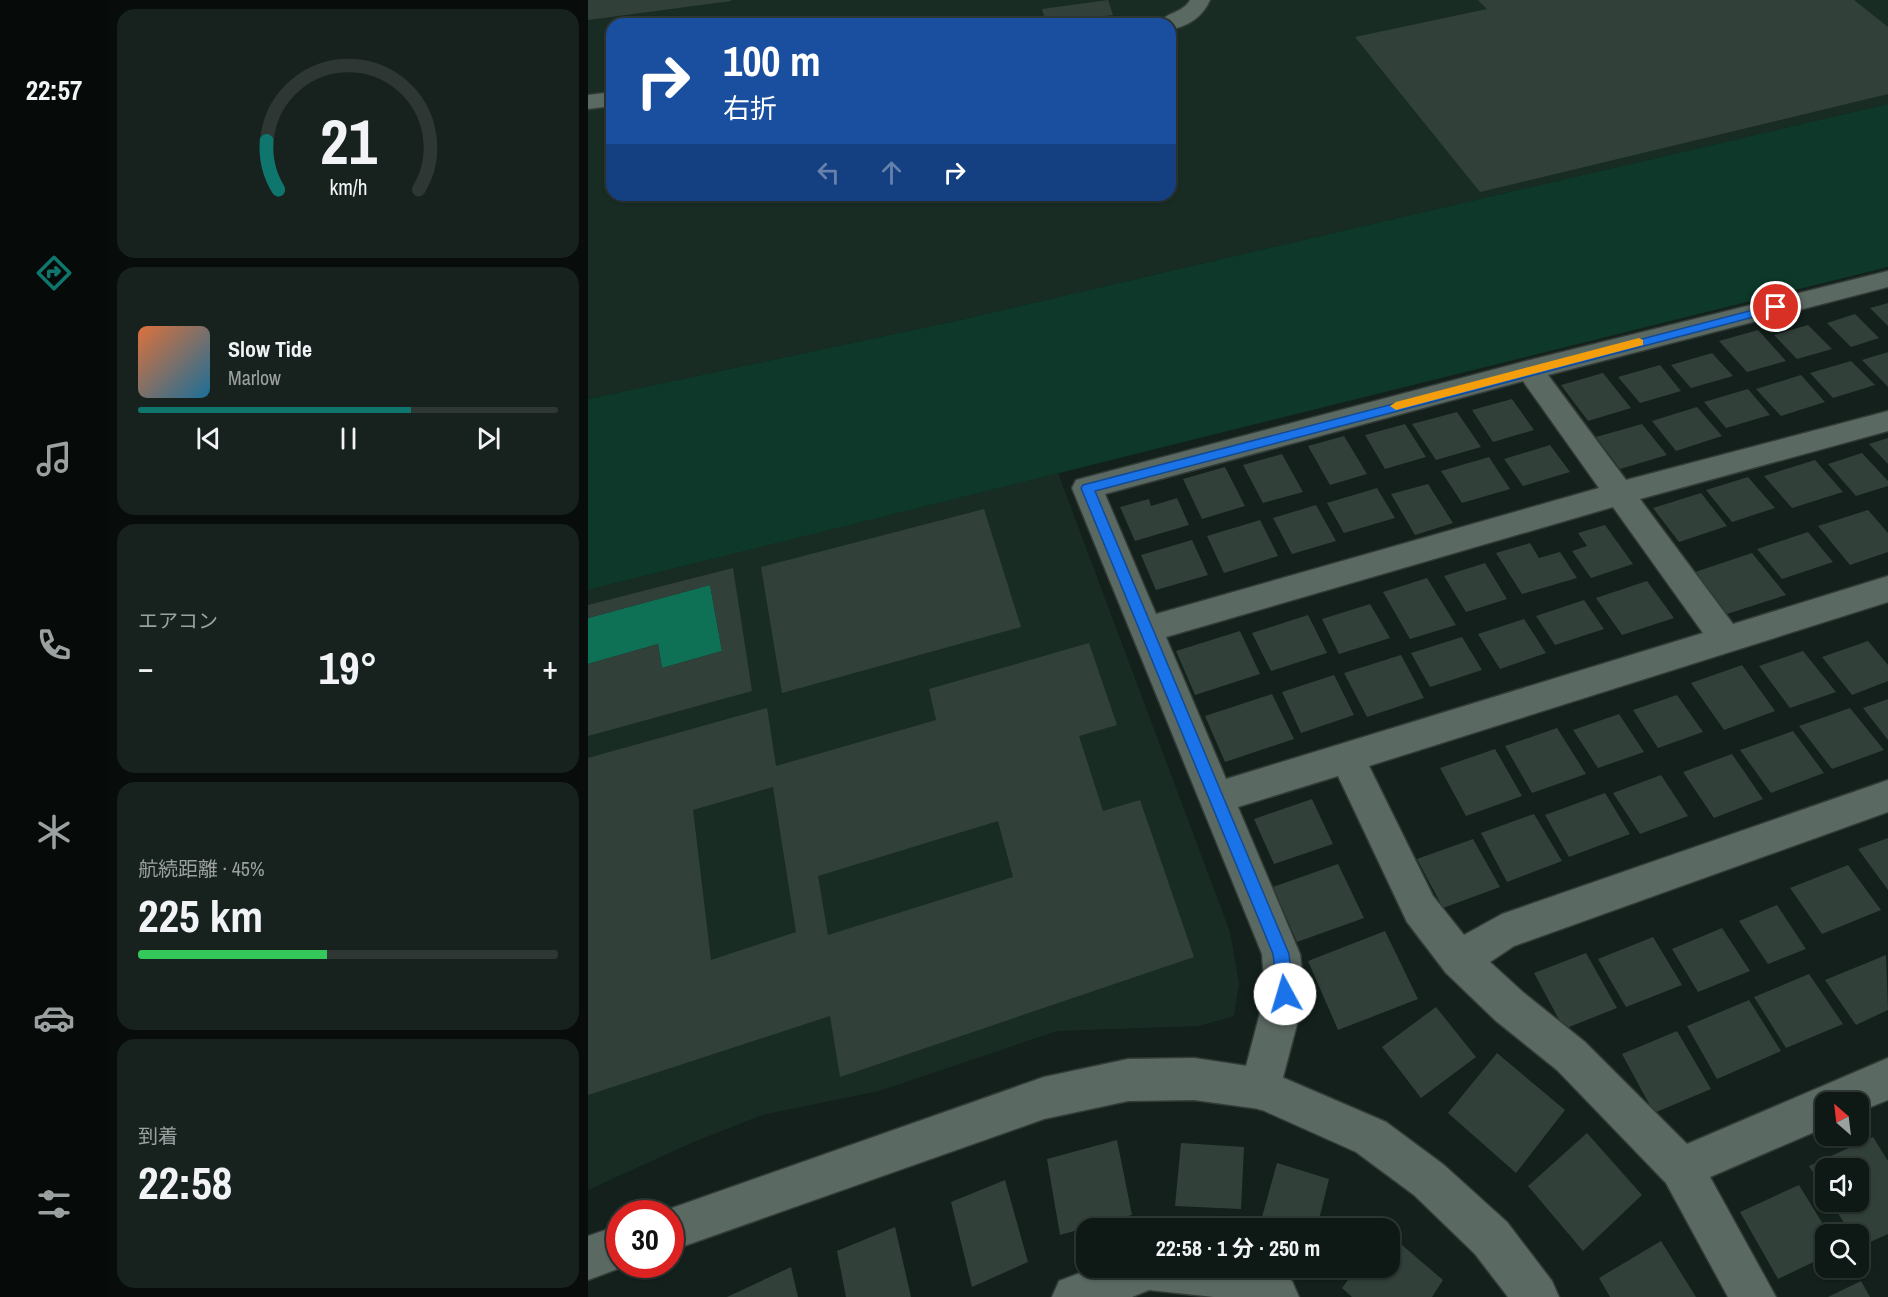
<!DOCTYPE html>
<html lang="ja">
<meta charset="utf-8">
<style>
body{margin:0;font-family:"Archivo Narrow","Noto Sans JP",sans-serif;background:#17211d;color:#f1f3f6;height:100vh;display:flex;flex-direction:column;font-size:22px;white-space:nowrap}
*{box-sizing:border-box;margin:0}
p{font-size:20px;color:#9ba0a0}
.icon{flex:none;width:33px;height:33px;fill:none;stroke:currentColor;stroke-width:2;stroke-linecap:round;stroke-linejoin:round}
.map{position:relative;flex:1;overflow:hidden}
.panel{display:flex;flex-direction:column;gap:9px;padding:9px;background:#080d0b;width:480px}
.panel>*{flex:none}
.hud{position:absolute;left:18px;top:18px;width:570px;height:183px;border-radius:18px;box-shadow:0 2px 4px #0004,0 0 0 2px #2e3734;background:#1a4fa0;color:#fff;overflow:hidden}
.needle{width:39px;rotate:332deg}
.controls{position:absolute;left:1227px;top:1092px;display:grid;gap:12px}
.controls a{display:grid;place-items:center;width:54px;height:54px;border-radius:12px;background:#0e1814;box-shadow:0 2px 4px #0004,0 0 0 2px #2e3734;font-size:30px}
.speed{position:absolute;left:18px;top:1200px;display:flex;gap:12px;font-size:30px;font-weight:700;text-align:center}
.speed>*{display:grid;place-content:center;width:78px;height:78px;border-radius:50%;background:#0e1814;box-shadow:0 2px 4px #0004,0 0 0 2px #2e3734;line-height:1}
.speed .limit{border:9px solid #d22;background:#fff;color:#111}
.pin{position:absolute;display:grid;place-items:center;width:51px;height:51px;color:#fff;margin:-26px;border:3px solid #fff;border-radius:50%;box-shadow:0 2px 6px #0007}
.me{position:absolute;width:66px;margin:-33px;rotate:354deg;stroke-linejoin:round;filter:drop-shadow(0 0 4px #0008)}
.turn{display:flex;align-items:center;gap:21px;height:126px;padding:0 18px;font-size:27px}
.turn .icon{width:78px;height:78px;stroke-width:2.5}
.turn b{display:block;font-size:42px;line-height:51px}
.lanes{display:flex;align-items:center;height:57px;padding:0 18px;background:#0003;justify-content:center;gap:30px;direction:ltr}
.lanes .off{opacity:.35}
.big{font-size:45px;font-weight:700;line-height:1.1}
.panel .tile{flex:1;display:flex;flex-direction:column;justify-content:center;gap:9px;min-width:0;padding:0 21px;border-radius:18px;background:#17211d}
.panel .dial{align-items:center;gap:0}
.dial svg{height:156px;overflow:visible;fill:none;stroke:#2e3734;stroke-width:7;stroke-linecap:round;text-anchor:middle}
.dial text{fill:#f1f3f6;stroke:none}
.song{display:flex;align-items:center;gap:18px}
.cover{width:72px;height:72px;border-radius:9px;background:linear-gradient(135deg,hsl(20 70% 55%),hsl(200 70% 35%))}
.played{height:6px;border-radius:3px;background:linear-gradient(90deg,#0f766e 65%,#2e3734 65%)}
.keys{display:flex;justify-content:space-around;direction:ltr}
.heat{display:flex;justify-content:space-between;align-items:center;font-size:33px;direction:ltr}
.charge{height:9px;border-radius:4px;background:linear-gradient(90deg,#34c759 45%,#2e3734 0)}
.trip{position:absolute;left:488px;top:1218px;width:324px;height:60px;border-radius:18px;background:#0e1814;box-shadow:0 2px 4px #0004,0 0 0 2px #2e3734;font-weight:700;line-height:60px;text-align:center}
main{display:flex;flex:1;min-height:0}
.tabs{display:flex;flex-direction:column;width:108px;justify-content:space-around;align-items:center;background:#060a08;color:#9ba0a0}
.tabs .icon{width:42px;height:42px}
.tabs .current{color:#0f766e}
.tabs b{font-size:27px;color:#f1f3f6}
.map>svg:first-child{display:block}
.built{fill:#182c24;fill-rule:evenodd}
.green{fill:#0d382a}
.water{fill:#0e7155}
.building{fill:#32403a;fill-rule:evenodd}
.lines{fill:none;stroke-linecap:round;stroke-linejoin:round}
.street-casing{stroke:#333b37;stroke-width:3}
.secondary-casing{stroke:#333b37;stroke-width:3}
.street{fill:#5b6963;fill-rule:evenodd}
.secondary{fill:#5b6963;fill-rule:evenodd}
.route{fill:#1a73e8;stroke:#114b97;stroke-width:1.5}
.slow{fill:#f59e0b}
</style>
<main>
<nav class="tabs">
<b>22:57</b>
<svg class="icon current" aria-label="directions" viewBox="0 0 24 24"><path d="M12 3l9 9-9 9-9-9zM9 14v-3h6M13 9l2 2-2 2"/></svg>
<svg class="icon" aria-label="music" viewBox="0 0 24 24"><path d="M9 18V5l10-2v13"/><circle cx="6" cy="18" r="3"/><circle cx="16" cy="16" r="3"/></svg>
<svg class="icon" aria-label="phone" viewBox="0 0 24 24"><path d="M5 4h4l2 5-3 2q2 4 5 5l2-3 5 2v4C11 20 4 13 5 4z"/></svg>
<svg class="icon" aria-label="climate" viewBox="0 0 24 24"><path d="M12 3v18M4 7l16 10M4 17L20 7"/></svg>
<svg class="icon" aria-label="car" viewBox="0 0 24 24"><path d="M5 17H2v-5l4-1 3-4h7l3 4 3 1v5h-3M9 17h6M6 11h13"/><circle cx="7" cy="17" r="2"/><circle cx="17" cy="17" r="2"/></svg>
<svg class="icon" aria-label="filters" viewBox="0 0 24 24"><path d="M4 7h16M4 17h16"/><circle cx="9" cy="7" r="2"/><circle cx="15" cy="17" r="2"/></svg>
</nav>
<section class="panel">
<div class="tile dial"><svg viewBox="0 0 100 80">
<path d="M14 69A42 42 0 1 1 86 69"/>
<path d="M14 69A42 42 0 0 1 8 44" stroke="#0f766e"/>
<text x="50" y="56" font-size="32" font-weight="700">21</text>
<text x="50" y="72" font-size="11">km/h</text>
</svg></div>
<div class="tile">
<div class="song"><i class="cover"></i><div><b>Slow Tide</b><p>Marlow</p></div></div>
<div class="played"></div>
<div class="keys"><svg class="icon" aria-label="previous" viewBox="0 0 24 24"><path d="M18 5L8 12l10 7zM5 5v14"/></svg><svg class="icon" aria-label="pause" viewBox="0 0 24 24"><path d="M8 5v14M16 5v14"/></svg><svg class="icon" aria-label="next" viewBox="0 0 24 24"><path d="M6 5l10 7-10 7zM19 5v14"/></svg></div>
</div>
<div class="tile"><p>エアコン</p>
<div class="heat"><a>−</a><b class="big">19°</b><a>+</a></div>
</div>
<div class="tile"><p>航続距離 · 45%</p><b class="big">225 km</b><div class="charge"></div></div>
<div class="tile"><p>到着</p><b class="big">22:58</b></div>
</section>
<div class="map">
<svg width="1300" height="1297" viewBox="0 0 1300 1297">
<rect width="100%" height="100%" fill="#13201b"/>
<path class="built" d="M0,0H1300V104L363,322L0,399ZM24,24H582V195H24Z
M470,473L642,932L651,983L646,1016L611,1026L469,1031L291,1091L174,1115L101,1144L0,1190V590Z"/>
<path class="green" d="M1300,104V267L0,590V399L363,322Z"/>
<path class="water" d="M122,585L134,651L74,668L70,644L0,664V618Z"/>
<path class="building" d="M0,0H143V1L0,20Z
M520,0L525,15L458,23L454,9Z
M890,0H1266L1300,27V94L892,192L767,37L899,9Z
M1300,303V326L1282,308Z
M1267,314L1291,338L1263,347L1239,323Z
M1220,325L1244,349L1209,359L1186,335Z
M1170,330L1198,361L1159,372L1131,341Z
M1300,352V387L1274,360Z
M1124,353L1145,376L1103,388L1083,365Z
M1263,361L1287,385L1245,398L1222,373Z
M1072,365L1093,391L1052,403L1030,377Z
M1015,373L1043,408L1000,421L973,385Z
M1213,375L1237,402L1193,416L1168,389Z
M1160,389L1182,415L1138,428L1116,402Z
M924,399L946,430L905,442L884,410Z
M1109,407L1134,436L1088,451L1064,421Z
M869,412L893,447L848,460L824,424Z
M817,424L838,457L797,469L777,435Z
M1054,424L1079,455L1032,469L1008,437Z
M756,436L779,474L742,485L720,446Z
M1300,438V464L1281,444Z
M962,445L982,472L935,486L916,459Z
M1274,453L1300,481V486L1268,496L1240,464Z
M694,454L715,492L675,503L655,465Z
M901,457L922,489L874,503L853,471Z
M1227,460L1255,492L1204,508L1176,476Z
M637,467L657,506L614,519L595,479Z
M1160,477L1187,508L1144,522L1118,490Z
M840,484L865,523L827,535L803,494Z
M789,488L807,518L756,533L739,503Z
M1113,493L1139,526L1091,542L1065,508Z
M589,498L601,525L547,541L532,507L561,499L563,506Z
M728,505L748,541L704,554L685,518Z
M396,509L433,627L194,693L173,567Z
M1280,510L1300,533V552L1262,565L1230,526Z
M672,520L690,556L636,573L619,536Z
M1017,525L1045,564L1003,578L984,551L999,546L990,533Z
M1220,532L1245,562L1194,579L1169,549Z
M604,540L620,575L568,590L553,555Z
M942,543L951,558L972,552L989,578L934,594L908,553Z
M1164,553L1198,595L1139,614L1107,572Z
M897,563L919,599L878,612L856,576Z
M145,568L164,691L0,736V664L70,644L74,668L134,651L122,585L0,618V605Z
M839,578L868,625L822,639L795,592Z
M1059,581L1086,618L1034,635L1008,598Z
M996,600L1016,629L967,645L948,616Z
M782,604L802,638L751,654L734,619Z
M720,615L739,653L683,671L664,633Z
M936,619L958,653L912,669L890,634Z
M652,631L672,674L607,695L588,651Z
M874,637L894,670L842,687L823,653Z
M1280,641L1300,665V681L1264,695L1234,657Z
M501,643L529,725L491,736L515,811L552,800L606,957L252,1077L242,1016L0,1095V758L179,708L188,766L348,720L341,689ZM185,787L208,932L123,960L105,810ZM410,821L425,877L240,935L230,876Z
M1215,651L1248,692L1202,708L1171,666Z
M813,655L836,698L779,717L756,673Z
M1154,665L1187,711L1136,730L1103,683Z
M746,675L766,715L713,733L694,692Z
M684,694L706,739L637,762L617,716Z
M1089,695L1115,732L1070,748L1045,710Z
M1300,699V740L1275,708Z
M1262,708L1296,750L1244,769L1211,726Z
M1031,714L1056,752L1010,768L985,730Z
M969,728L998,774L944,793L917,746Z
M1205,731L1236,773L1183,793L1152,750Z
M907,749L934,796L878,816L852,768Z
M1144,754L1175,799L1126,818L1095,772Z
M1073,775L1100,816L1052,834L1025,793Z
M1017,793L1042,834L981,857L957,815Z
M724,799L745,844L686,864L666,819Z
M946,814L974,861L919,882L893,833Z
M1300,838V890L1270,849Z
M885,839L912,887L855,908L829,859Z
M750,864L776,918L709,942L685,887Z
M1260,865L1293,910L1234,934L1202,888Z
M1189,905L1218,949L1180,964L1151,921Z
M1134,928L1162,971L1110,992L1084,949Z
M797,931L830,999L750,1030L720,961Z
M1065,937L1094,985L1038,1007L1010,959Z
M998,953L1029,1008L976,1029L946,973Z
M1298,955L1300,1010L1268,1025L1237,980Z
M1221,974L1255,1024L1198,1048L1166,997Z
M1161,1000L1193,1051L1129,1079L1099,1026Z
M848,1007L888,1057L833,1098L794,1047Z
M1089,1031L1123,1089L1066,1113L1034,1054Z
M909,1053L977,1110L928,1173L860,1113Z
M999,1133L1054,1195L995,1251L940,1186Z
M1285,1137L1300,1161V1234L1271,1247L1270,1234H1263L1243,1202H1270V1168H1238V1192L1221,1166Z
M529,1140L544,1215L472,1235L459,1159Z
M593,1143L656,1147L653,1209L587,1206Z
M689,1163L741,1179L729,1228H671Z
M417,1180L440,1262L384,1287L363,1202Z
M1211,1185L1241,1234H1238V1256L1190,1279L1152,1212Z
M307,1227L323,1297H258L249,1251Z
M801,1234L855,1280L844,1297H764L754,1288L769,1268H801Z
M1073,1241L1108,1297H1022L1011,1278Z
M203,1267L210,1297H139Z
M1273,1281L1282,1297H1240Z"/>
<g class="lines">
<g class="street-casing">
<path id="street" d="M1300,271V287L960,375L1038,480L1300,411V431L1052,499L1145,624L1300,576V602L781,766L845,896L876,935L914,914L1300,780V812L926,946L902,962L936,993L997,1042L1099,1144L1300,1058V1100L1270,1112V1102H1238V1127L1122,1177L1188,1297H1140L1078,1183L969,1070L908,1021L858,973L819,922L750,776L650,807L712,954L717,994L688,1104L673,1110L658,1104L652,1089L677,994L674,954L484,488L488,480L942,360ZM935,381L1011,488L568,614L517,494ZM1025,507L1115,633L638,779L578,637Z
M505,1268H683L704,1281L711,1297H626L561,1290L544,1297H464L471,1281Z"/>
</g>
<g class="secondary-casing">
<path id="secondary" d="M602,0H622C615,17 600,26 582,30V24H570C578,12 595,13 602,0Z
M24,92V106L0,109V95Z
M606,1058L673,1068L798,1122L856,1165L919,1222L964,1281L971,1297H920L887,1254L826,1195L768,1152L672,1109L606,1100L540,1101L456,1119L82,1251V1214H67L456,1077L540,1059Z
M32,1225V1264H43L0,1280V1236Z"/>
</g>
<use href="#street" class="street"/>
<use href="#secondary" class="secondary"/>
</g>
<path class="route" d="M1188,304L1194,307L1192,310L507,491L701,954L705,994L703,1000L697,1002L691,1000L685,954L493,488L495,485Z"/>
<path class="slow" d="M1051,338L1055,340V345L808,410L802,406L808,402Z"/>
</svg>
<div class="controls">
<a><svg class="needle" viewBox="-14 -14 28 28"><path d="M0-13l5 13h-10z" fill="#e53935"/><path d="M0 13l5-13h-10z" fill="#9ba0a0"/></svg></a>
<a><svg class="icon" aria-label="sound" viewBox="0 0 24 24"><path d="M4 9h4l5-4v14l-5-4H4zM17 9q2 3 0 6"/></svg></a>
<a><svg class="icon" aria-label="search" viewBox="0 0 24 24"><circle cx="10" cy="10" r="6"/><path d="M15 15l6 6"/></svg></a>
</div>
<div class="speed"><div class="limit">30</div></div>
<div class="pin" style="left:1188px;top:307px;background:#d93025"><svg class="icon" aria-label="arrive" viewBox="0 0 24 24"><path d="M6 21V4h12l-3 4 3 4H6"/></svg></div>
<svg class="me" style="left:697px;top:994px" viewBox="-20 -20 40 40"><circle r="19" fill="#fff"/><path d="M0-13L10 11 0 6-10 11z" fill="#1a73e8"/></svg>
<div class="trip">22:58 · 1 分 · 250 m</div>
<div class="hud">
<div class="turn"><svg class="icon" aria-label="right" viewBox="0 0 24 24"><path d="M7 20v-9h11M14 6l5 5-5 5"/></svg><div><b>100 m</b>右折</div></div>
<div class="lanes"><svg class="icon off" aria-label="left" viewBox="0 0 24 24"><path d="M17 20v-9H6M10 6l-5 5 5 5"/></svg><svg class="icon off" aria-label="ahead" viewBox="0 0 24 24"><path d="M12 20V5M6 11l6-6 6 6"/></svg><svg class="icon" aria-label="right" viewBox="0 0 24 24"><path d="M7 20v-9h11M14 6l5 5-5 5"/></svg></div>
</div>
</div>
</main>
